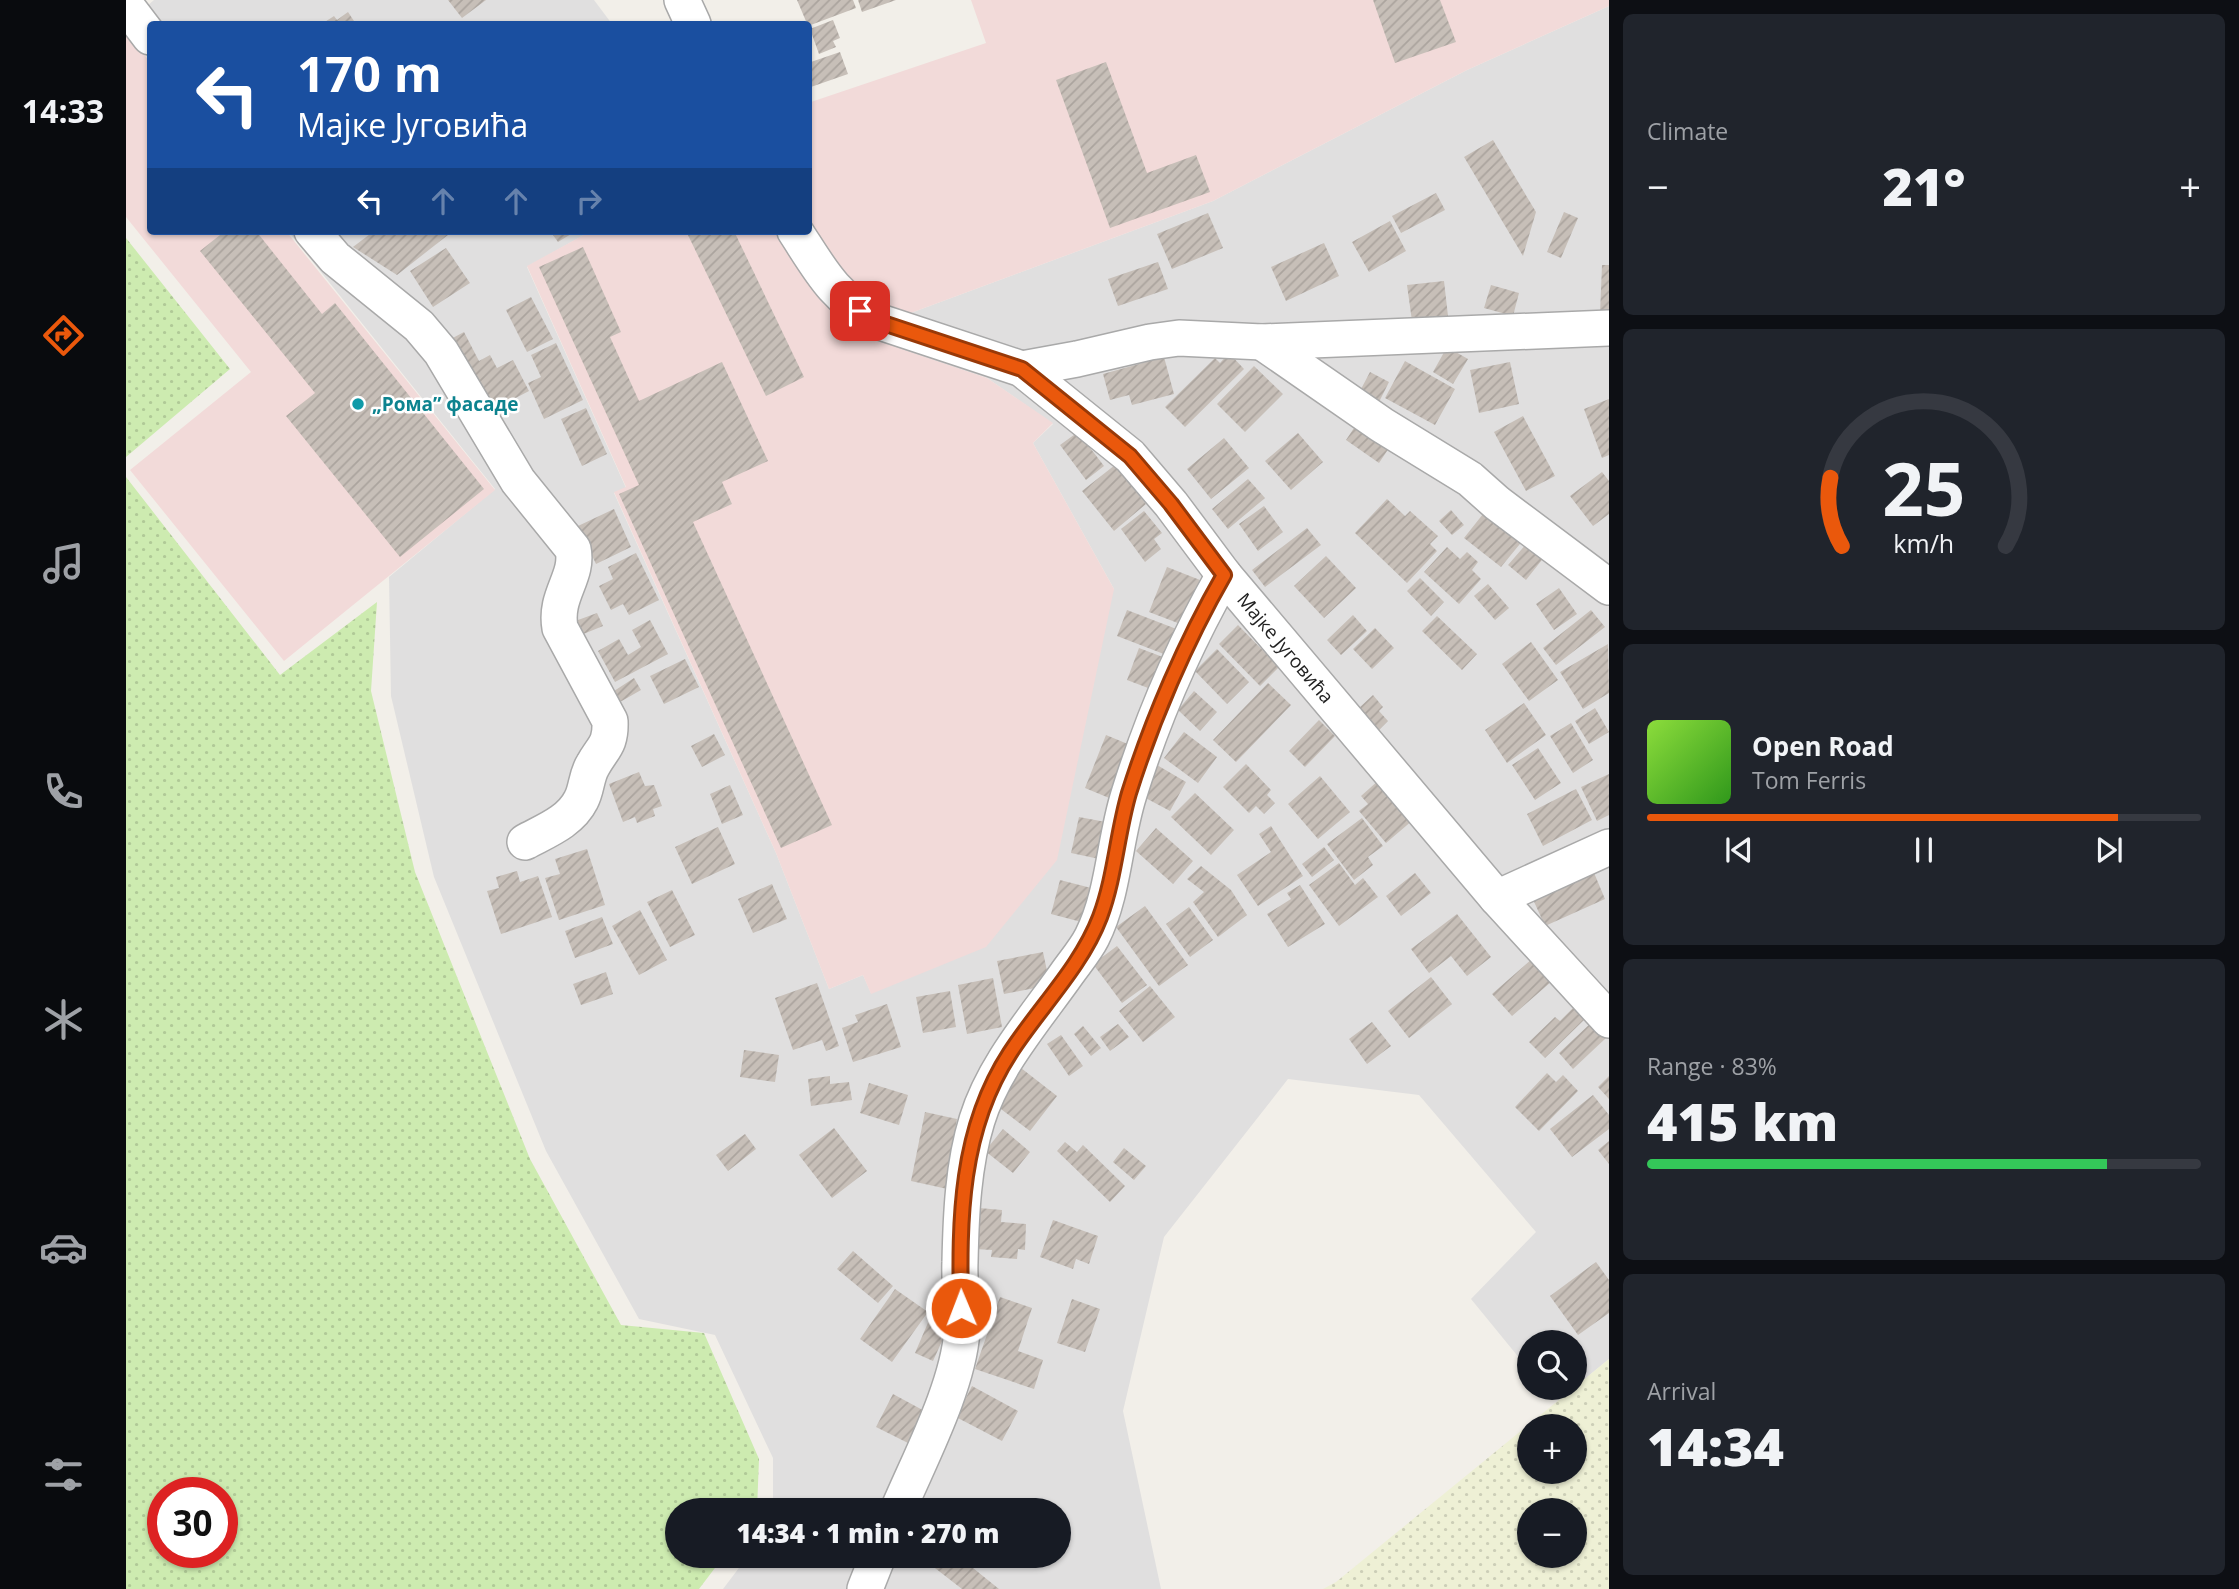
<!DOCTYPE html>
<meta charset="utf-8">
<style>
body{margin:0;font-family:"Open Sans",sans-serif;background:#20242c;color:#f1f3f6;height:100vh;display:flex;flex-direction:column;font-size:26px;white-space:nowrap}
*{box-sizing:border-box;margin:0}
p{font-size:23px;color:#9ea1a6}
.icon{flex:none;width:38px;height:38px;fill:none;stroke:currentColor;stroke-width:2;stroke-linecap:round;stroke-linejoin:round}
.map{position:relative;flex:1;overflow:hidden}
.side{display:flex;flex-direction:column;gap:14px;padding:14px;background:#0d0f14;width:630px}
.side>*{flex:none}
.hud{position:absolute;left:21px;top:21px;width:665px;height:214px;border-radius:7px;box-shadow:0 2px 5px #0004;background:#1a4fa0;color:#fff;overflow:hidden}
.tools{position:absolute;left:1391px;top:1330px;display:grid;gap:14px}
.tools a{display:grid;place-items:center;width:70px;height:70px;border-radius:50%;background:#171b24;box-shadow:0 2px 5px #0004;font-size:35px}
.speed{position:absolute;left:21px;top:1477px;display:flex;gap:14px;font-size:35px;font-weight:700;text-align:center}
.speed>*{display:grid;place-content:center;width:91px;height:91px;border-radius:50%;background:#171b24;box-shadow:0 2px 5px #0004;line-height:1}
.speed .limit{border:10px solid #d22;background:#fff;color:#111}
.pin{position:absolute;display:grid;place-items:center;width:60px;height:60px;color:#fff;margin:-30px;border-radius:14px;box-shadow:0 4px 10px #0006}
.me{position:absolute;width:77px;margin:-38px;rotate:359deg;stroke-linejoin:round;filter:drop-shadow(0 0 5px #0008)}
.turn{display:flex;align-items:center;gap:24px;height:147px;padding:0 35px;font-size:32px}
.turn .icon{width:91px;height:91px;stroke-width:2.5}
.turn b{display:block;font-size:49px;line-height:60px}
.lanes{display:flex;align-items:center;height:66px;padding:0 35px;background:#0003;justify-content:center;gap:35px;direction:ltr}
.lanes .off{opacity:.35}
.big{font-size:52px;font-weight:800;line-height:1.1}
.side .card{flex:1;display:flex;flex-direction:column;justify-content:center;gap:10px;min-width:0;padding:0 24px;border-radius:10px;background:#20242c}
.side .dial{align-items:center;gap:0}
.dial svg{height:182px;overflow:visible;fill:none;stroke:#363941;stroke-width:7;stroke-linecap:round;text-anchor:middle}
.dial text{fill:#f1f3f6;stroke:none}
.song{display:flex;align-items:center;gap:21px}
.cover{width:84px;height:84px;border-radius:10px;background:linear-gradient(135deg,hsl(90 70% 55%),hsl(110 70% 35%))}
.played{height:7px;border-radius:4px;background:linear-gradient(90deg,#ea580c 85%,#363941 85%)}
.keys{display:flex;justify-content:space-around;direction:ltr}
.heat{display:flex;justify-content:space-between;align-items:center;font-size:38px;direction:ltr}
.charge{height:10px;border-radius:5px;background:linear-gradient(90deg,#34c759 83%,#363941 0)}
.trip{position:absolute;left:539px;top:1498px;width:406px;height:70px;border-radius:35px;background:#171b24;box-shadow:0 2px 5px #0004;font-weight:800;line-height:70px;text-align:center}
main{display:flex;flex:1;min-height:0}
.dock{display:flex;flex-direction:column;width:126px;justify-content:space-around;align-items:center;background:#090b0e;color:#9ea1a6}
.dock .icon{width:49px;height:49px}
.dock .current{color:#ea580c}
.dock b{font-size:32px;color:#f1f3f6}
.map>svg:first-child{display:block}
.residential{fill:#e0dfdf}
.commercial{fill:#f2dad9}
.farmland{fill:url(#farmland-dots);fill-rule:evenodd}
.grass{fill:url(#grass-dots);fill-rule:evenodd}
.building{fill:url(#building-hatch)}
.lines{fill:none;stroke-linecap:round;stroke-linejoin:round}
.street-casing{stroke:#a9a9a9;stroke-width:38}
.street{stroke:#fff;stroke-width:35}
.route-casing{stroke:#983908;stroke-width:18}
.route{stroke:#ea580c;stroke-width:12}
.culture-dot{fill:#0f9aa8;stroke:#fff;stroke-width:2.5}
.labels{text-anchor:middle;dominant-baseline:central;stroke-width:5;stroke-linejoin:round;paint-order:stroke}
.culture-label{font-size:19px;font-weight:bold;fill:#0d838f;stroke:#fff;text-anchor:start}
.street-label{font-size:19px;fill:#222;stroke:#fff}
</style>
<main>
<nav class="dock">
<b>14:33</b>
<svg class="icon current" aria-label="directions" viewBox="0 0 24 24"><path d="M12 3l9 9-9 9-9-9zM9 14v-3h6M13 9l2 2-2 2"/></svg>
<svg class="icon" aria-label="music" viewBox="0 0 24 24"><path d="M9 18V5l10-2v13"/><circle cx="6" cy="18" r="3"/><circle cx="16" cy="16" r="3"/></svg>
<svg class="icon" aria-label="phone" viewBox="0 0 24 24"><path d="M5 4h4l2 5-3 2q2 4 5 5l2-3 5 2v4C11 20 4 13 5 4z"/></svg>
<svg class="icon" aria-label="climate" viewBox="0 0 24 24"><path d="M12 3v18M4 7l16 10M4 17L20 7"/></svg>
<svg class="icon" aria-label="car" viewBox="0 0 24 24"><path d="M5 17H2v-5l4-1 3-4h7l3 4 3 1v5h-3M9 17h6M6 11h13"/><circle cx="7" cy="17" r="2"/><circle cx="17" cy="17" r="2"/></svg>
<svg class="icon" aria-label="filters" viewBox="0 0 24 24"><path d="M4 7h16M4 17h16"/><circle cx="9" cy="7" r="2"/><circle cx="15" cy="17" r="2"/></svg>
</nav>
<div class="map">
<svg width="1483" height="1589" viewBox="0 0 1483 1589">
<defs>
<pattern id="farmland-dots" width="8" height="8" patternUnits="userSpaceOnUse" patternTransform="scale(1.75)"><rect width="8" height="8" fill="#eef0d5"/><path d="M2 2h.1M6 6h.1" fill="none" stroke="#ccceb7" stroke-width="1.8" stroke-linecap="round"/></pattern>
<pattern id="grass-dots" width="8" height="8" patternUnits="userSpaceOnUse" patternTransform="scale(1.75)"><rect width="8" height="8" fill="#cdebb0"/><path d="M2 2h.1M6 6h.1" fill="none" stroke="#b0c997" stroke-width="1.8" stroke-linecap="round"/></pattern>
<pattern id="building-hatch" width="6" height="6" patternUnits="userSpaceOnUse" patternTransform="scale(1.75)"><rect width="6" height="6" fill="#c7bfb8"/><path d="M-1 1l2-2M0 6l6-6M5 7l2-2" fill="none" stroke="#aba49e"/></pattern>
</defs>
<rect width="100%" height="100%" fill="#f2efe9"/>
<path class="residential" d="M28,0H468L486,24H24V60L0,30V24Z
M1483,6V1359L1449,1387V1342H1404L1403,1370L1345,1299L1410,1232L1293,1095L1162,1079L1038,1237L997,1411L1035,1589H597L622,1556H933V1510H647V1458L589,1335L513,1319L420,1151L308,877L265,696L263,577L369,489L162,231H465L401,267L500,488L488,493L650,853L703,989L737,975L745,993L988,589L907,443L927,424L861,378L752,343L782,314L1087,201L1341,70Z"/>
<path class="commercial" d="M845,0H1483V6L1341,70L1087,201L782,314L763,306L736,288L715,271L697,247L683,220L682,103L860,43Z
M0,32L24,62V231H160L369,490L158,661L4,470L125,372L0,217Z
M465,231H649L694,298L731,334L861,378L927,423L907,443L988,589L931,860L860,947L745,994L737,975L703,989L650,853L488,492L500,487L401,266Z"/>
<path class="farmland" d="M1483,1359V1589H1197L1210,1582ZM1404,1426H1449V1472H1404ZM1404,1510H1449V1556H1404Z"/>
<path class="grass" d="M0,238L104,369L0,457Z
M0,477L154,675L251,602L245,691L289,872L404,1159L495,1325L578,1333L633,1459L631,1510H551V1556H598L573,1589H0ZM37,1493H96V1552H37Z"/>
<path class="building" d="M322,0H360L336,18Z
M671,0H727L730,8L682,26Z
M732,0H770L736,12Z
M1247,0H1314L1330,42L1269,63Z
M222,12L230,24H196L208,16L211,20Z
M707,20L714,38L707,41L710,47L693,54L684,29Z
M714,52L722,74L682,88V63Z
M980,62L1021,173L1070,155L1084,192L984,228L930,80Z
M1367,140L1410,212L1397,256L1338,157Z
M1310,193L1319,210L1275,233L1266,216Z
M1438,212L1452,218L1435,258L1421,252Z
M1082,213L1097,248L1046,269L1031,234Z
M1264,221L1280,251L1243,272L1226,242Z
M99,231H130L196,314L209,303L358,489L274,557L160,416L189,393L74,251Z
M248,231H327L271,275L227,247Z
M424,231H450L432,242Z
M560,231H608L678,377L640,396Z
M1198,243L1213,276L1160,301L1145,267Z
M457,247L495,332L484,337L513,401L596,362L642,461L596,482L606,504L567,522L706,825L655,848L493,494L513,485L413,267Z
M320,248L344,283L307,307L284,271Z
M1032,262L1042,289L992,306L982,279Z
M1476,265H1483V314H1474Z
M1318,281L1322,316L1286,321L1281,285Z
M1365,285L1393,293L1387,316L1358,308Z
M405,297L427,339L401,352L380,310Z
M338,332L353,361L364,355L371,368L387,360L403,391L361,413L323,340Z
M430,343L457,400L418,419L402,383L415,377L405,355Z
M1321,347L1342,359L1327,384L1307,372Z
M1103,353L1118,369L1059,427L1039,407L1089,358L1094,363Z
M1038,357L1048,394L1006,405L1003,395L984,400L977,374Z
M1279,361L1329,389L1309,425L1259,398Z
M1384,362L1393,404L1353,413L1344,370Z
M1128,366L1157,394L1119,432L1091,404Z
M1244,372L1263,382L1253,402L1234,391Z
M1483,399V455L1476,458L1458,409Z
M460,408L481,454L456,466L435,419Z
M1397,416L1429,476L1400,491L1368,432Z
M1230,425L1263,448L1253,463L1220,440Z
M952,432L978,466L960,480L934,445Z
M1172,433L1197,462L1165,490L1139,461Z
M1098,438L1123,468L1085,499L1061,469Z
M989,465L1020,504L988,531L956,491Z
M1476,472L1483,481V514L1467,526L1444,496Z
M1122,479L1139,498L1102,529L1086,509Z
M1261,499L1279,516L1284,511L1312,536L1304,544L1311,551L1281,583L1229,533Z
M1138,506L1157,532L1132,551L1113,524Z
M488,509L505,547L470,564L452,526Z
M1361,509L1398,539L1375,567L1338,538Z
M1325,510L1338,525L1326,535L1313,521Z
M1018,511L1036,533L1028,539L1035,549L1019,562L995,529Z
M1181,528L1195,545L1139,587L1126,570Z
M1402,542L1419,556L1400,580L1382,565Z
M1321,547L1334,559L1341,552L1352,562L1346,570L1355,579L1333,604L1298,572Z
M510,553L533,600L503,615L497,604L485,610L473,586L487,579L482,567Z
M1200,556L1230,588L1198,618L1168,586Z
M1041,567L1074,580L1057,625L1023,612Z
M1294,578L1318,602L1305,616L1281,591Z
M1362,584L1383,608L1369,620L1348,596Z
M1433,588L1451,614L1428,630L1410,604Z
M1001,610L1053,630L1043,656L991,636Z
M1465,610L1479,627L1430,665L1417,648Z
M471,613L477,626L450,637L444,623Z
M1227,615L1241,631L1215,655L1201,640Z
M1311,616L1351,654L1336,670L1296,631Z
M524,620L542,654L489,682L472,651L493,639L502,655L515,647L506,630Z
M1112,625L1153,667L1134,686L1093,644Z
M1249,628L1268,648L1246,669L1227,649Z
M1405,642L1432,680L1403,701L1376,664Z
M1482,644L1483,693L1457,709L1434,672Z
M1013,648L1042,659L1030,691L1001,680Z
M1091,649L1123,682L1101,704L1069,671Z
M559,659L573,687L538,704L524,676Z
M508,678L515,690L494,702L488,691Z
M1142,683L1165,705L1110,762L1087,740Z
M1068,691L1091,712L1074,731L1052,710Z
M1247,695L1257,707L1253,711L1262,721L1253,730L1233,708Z
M1398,703L1420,735L1381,763L1359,730Z
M1469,708L1483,732L1463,744L1449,721Z
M1193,720L1209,736L1179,767L1163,751Z
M1445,723L1467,760L1447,773L1424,736Z
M1058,732L1091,757L1072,783L1038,758Z
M588,734L599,755L576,767L565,746Z
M980,735L1009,747L988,800L959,788Z
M1412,748L1435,783L1409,800L1386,765Z
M1120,764L1145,790L1141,795L1149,803L1138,814L1130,806L1123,813L1097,787Z
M1031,765L1060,782L1044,811L1014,795Z
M513,772L519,786L528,785L536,806L527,809L529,816L511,823L509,817L497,822L483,784Z
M1483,774V815L1471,821L1455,787Z
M1194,776L1224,812L1192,839L1162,804Z
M1253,780L1287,820L1260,843L1233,811L1242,804L1235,796Z
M604,785L617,815L596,824L584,794Z
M1450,789L1466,820L1417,846L1401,814Z
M1069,793L1108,830L1085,855L1045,817Z
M953,817L985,823L978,860L945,853Z
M1236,818L1257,846L1242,857L1247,865L1228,880L1201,844Z
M1145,826L1177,876L1132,906L1111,875L1145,852L1133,834Z
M592,827L609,864L566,884L549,847Z
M1030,828L1067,861L1047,884L1010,851Z
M1198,847L1208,860L1186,877L1176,864Z
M461,849L479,905L433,920L419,878L434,874L429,859Z
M1213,863L1229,885L1237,878L1252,897L1213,926L1183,885Z
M1075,866L1105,890L1121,915L1092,937L1067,902L1078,892L1061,879Z
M1466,868L1479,899L1419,926L1405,895Z
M391,871L394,882L412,876L426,917L375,934L361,891L373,888L370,877Z
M1289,873L1305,893L1275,916L1260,896Z
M934,880L973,890L963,924L925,914Z
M646,884L661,919L627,933L612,899Z
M1174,885L1199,924L1162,947L1141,914L1165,899L1161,893Z
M546,890L569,935L544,947L521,902Z
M1019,906L1062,965L1033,986L990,927Z
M1063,907L1087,940L1064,957L1040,924Z
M514,910L541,960L513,975L486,926Z
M1331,914L1365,957L1341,976L1325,956L1303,973L1285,949Z
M476,917L487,944L449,958L439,931Z
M991,946L1021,985L996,1003L967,964Z
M917,952L924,985L878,994L871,961Z
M1406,959L1426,981L1386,1016L1366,994Z
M480,972L487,994L455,1005L447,984Z
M1305,977L1326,1004L1283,1038L1262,1011Z
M867,978L876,1027L841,1034L832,985Z
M691,983L713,1046L700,1051L696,1040L667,1050L649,998Z
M1024,986L1049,1017L1017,1042L993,1011Z
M824,991L830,1027L797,1033L790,997Z
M761,1004L775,1047L727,1062L716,1028L732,1022L729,1015Z
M1448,1007L1460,1018L1419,1058L1403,1042L1429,1017L1434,1021Z
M1246,1022L1265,1046L1241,1064L1223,1039Z
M1466,1022L1481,1037L1447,1069L1433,1053Z
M992,1024L1003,1037L984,1051L974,1037Z
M957,1026L975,1048L965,1056L948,1034Z
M935,1035L957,1066L943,1076L921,1044Z
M618,1050L653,1055L649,1082L614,1077Z
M895,1068L931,1096L904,1131L867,1103Z
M1421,1073L1430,1082L1437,1075L1452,1091L1413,1131L1389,1107Z
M704,1076V1084L723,1082L726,1100L685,1106L682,1079Z
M1483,1076V1099L1472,1087Z
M743,1083L782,1095L773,1125L734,1113Z
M1467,1095L1483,1115V1129L1446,1157L1424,1129Z
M799,1112L831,1119L829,1131L838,1133L826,1190L785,1181Z
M708,1128L741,1171L706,1198L673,1155Z
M877,1129L904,1152L887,1173L859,1151Z
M619,1134L630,1149L602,1171L590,1155Z
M1483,1141V1164L1472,1150Z
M939,1142L951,1152L957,1145L999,1186L984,1202L931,1151Z
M998,1148L1020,1166L1008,1180L987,1162Z
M853,1208L876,1210L875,1222L900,1224L899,1250L892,1249L891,1259L865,1257L866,1250L849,1249Z
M927,1220L972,1236L963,1264L950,1259L947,1269L914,1257Z
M727,1251L767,1286L752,1303L711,1269Z
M1470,1262L1483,1280V1313L1452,1335L1424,1296Z
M769,1289L802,1312L766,1362L734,1339Z
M874,1297L906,1308L892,1351L917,1360L908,1389L849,1369Z
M946,1299L974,1309L959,1352L931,1343Z
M807,1311L826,1319L807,1361L789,1353Z
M846,1386L892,1411L876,1441L830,1417Z
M767,1394L804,1414L788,1446L750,1427Z
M798,1556H857L847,1568L873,1589H836L796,1558Z"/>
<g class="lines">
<g class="street-casing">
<g id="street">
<path d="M556,0L567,24"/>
<path d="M0,11L5,12L24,37"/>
<path d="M186,231L209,258L293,326L315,352L392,481L447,549C453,577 428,595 434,628L484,721C485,745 477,747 467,765C460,776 461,789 455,800C444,822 419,831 399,842"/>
<path id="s1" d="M669,231C695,271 707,296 751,321L896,369L1004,456L1045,504L1098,575L1371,898L1483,1020"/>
<path d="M1136,342L1256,425L1344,479L1371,503L1483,587"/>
<path d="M896,369L951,359L1024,342L1053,338L1136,342L1483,328"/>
<path d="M1371,898L1483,847"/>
<path d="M772,1510C794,1458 832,1387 836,1331C837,1308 833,1285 834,1262C835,1215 837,1165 851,1120C868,1065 909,1019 942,972C950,961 960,949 966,937C988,893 988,841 1003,794C1026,720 1060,642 1098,575"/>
<path d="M739,1589L752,1556"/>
</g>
</g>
<use href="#street" class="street"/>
</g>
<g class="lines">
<g class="route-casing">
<path id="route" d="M734,311L751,321L896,369L1004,456L1045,504L1098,575C1060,641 1026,720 1003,793C991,834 989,877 974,917C955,967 913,1008 884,1053C834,1130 833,1219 835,1308"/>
</g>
<use href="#route" class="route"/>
</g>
<circle class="culture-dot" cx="232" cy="404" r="7"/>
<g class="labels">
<g class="culture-label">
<text x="246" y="404">„Рома” фасаде</text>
</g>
<g class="street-label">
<text stroke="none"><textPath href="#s1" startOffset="662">Мајке Југовића</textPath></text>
</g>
</g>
</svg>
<div class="tools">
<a><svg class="icon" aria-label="search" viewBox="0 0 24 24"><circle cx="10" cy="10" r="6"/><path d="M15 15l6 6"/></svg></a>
<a>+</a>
<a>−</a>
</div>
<div class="speed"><div class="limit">30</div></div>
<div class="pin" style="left:734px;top:311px;background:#d93025"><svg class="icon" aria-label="arrive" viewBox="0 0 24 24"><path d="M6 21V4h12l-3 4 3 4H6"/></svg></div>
<svg class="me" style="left:835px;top:1308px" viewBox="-20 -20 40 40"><circle r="17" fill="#ea580c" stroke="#fff" stroke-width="3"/><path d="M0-11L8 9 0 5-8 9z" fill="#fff"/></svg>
<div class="trip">14:34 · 1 min · 270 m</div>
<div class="hud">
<div class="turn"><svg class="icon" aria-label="left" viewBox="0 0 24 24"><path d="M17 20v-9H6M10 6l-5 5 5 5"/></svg><div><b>170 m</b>Мајке Југовића</div></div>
<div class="lanes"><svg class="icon" aria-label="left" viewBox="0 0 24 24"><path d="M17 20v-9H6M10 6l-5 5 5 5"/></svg><svg class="icon off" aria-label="ahead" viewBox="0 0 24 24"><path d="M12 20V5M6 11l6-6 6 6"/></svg><svg class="icon off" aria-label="ahead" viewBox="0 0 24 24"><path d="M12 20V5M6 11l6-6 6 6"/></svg><svg class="icon off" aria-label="right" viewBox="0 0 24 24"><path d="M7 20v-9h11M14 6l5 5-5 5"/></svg></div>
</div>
</div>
<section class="side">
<div class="card"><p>Climate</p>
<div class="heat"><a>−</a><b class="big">21°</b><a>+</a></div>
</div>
<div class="card dial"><svg viewBox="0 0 100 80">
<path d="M14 69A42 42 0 1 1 86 69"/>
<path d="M14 69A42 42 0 0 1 9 39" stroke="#ea580c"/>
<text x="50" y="56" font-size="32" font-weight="700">25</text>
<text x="50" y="72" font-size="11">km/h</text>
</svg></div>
<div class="card">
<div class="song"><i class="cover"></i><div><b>Open Road</b><p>Tom Ferris</p></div></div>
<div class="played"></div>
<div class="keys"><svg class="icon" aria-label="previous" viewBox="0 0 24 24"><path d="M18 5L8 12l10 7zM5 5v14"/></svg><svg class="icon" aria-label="pause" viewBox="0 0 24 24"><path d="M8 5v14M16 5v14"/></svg><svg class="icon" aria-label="next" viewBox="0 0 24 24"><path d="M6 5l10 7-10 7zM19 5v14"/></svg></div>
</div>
<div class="card"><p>Range · 83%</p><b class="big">415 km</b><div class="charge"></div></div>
<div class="card"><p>Arrival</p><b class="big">14:34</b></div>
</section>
</main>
